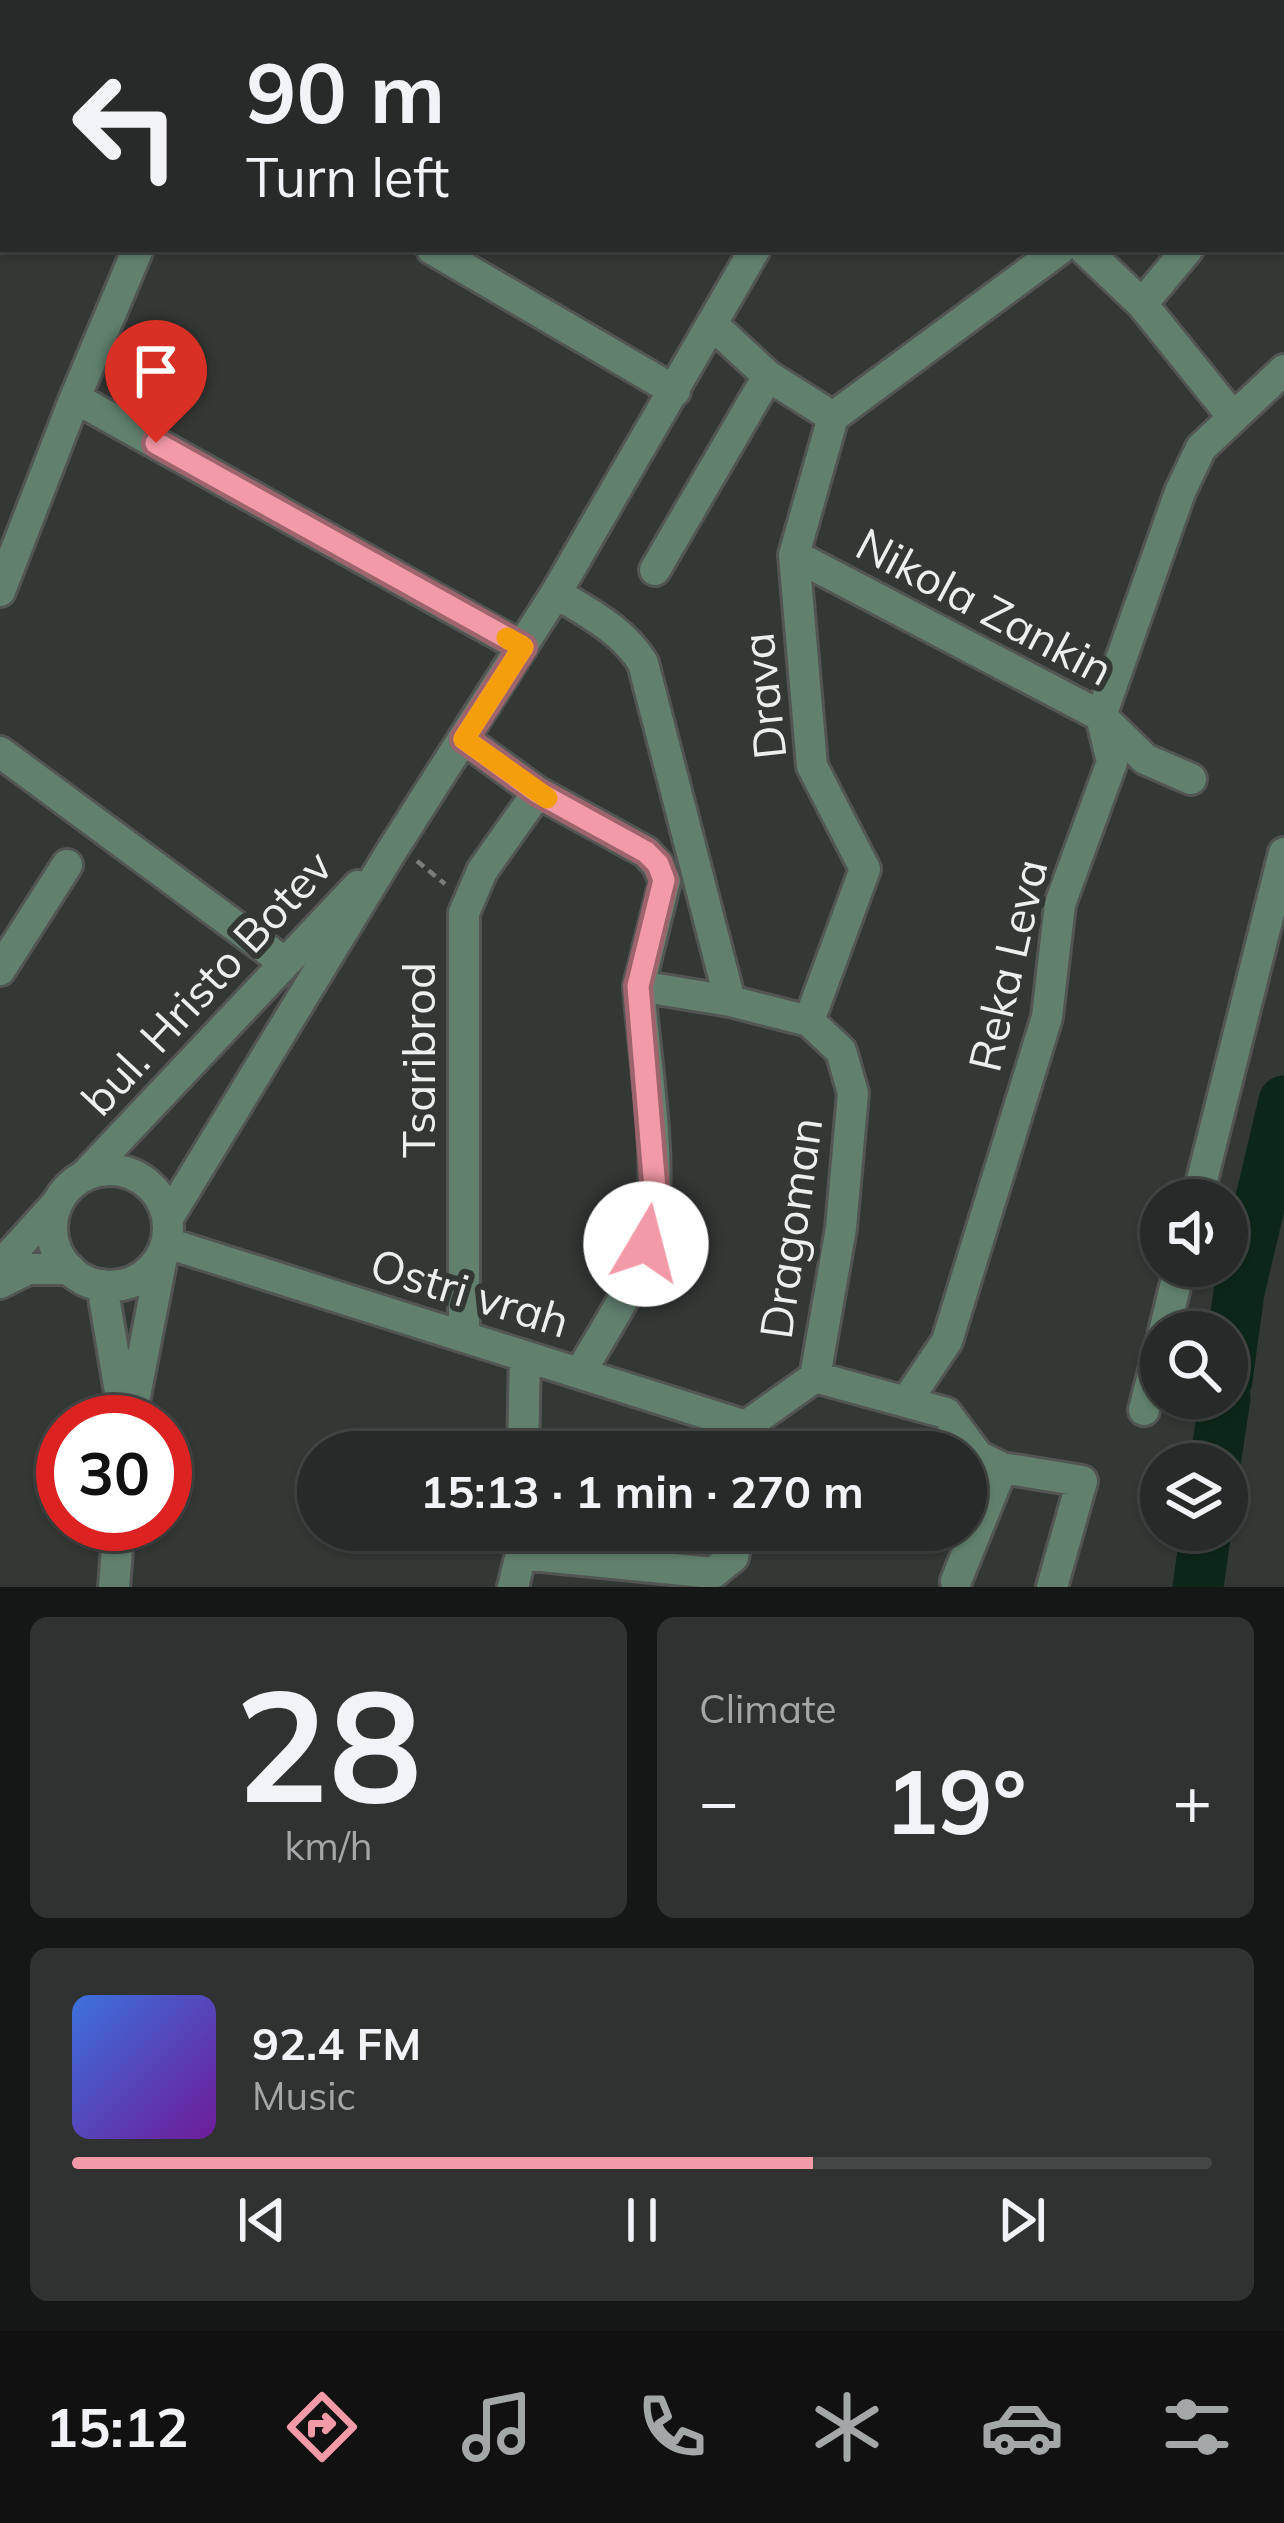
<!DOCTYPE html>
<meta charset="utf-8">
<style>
body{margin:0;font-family:Mulish,sans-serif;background:#2f3230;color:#f1f3f6;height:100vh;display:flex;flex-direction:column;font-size:45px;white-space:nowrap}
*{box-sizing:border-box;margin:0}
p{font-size:39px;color:#a4a7a8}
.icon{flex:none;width:66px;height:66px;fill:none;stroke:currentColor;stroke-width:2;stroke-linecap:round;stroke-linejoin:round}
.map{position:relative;height:1587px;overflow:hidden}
.panel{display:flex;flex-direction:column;gap:30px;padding:30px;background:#151716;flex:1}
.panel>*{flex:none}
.top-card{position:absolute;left:0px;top:0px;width:1284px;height:252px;box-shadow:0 3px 9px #0004,0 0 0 3px #434645;background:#272a28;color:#f1f3f6;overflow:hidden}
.controls{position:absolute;left:1140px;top:1179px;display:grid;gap:24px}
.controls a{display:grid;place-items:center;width:108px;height:108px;border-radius:50%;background:#272a28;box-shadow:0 3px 9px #0004,0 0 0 3px #434645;font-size:60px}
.speed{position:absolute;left:36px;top:1395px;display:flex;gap:24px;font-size:60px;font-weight:700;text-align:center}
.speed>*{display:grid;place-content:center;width:156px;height:156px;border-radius:50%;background:#272a28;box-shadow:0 3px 9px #0004,0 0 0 3px #434645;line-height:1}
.speed .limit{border:18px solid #d22;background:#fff;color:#111}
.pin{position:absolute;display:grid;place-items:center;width:102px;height:102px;color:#fff;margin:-123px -51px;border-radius:50% 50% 50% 0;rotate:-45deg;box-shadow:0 0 12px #0007}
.pin .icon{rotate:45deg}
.me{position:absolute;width:132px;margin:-66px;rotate:8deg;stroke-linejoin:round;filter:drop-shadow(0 0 9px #0008)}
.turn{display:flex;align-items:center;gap:42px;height:252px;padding:0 48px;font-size:54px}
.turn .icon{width:156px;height:156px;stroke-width:2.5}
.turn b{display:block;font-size:84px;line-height:102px}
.big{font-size:90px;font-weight:700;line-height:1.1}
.panel .tile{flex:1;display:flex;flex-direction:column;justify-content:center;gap:18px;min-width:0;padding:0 42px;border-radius:18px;background:#2f3230}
.panel .dial{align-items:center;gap:0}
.dial b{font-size:156px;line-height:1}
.song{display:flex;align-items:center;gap:36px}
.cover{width:144px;height:144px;border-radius:18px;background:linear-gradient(135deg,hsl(220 70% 55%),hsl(280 70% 35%))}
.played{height:12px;border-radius:6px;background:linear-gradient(90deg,#f39aa8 65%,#434645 65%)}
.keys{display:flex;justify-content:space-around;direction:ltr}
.heat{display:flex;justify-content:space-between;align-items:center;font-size:66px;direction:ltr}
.panel .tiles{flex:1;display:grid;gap:30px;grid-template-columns:1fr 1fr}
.tile:last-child{grid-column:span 2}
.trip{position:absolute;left:297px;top:1431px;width:690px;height:120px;border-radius:60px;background:#272a28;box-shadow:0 3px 9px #0004,0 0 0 3px #434645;font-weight:700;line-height:120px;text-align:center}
.dock{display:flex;height:192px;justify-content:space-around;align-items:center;background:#101110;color:#a4a7a8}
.dock .icon{width:84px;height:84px}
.dock .selected{color:#f39aa8}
.dock b{font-size:54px;color:#f1f3f6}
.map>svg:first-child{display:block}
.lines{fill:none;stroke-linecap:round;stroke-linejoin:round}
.river{stroke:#0c2719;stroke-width:51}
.minor-casing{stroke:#525553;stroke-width:36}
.path{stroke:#7a7d7b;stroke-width:4.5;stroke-dasharray:9 6;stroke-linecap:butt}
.minor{stroke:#61806e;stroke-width:30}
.route-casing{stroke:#9e646d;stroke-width:30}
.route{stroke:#f39aa8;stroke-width:21}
.slow{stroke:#f59e0b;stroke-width:21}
.labels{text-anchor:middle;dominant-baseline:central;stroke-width:12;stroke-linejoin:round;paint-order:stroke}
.street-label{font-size:45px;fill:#edefee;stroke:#343835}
</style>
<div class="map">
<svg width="1284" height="1587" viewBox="0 0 1284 1587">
<rect width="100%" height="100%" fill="#343835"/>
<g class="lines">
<path class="river" d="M1227,1380L1239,1292L1284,1101
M1215,1464L1225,1398
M1198,1587L1206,1530"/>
<g class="minor-casing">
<path id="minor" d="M172,0L173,3
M723,0L726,3
M1053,0V3
M348,3L352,0
M889,3L890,0
M0,25L3,27
M1281,122L1284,117
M432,249L675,391
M1084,249L1142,304L1233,417
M1142,304L1188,249
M713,325L768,376L833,417L1060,249
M75,398L522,647
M794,555L1101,716L1145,759L1191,779
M655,570L768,376
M0,591L75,398L138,249
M556,593C588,613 623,630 643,663L730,1001
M464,739L537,792L646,852L657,864L665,881L639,986L730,1001L809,1021L841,1051L853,1093L841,1228L815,1377L746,1426
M0,752L284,962
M0,970L67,865
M809,1021L865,869L812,766L794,555L833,417
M52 1228a58 58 0 1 1 116 0a58 58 0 1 1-116 0Z
M86,1174L358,886
M1197,1200L1284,853
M168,1218L391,852L556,593L755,249
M167,1243L746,1426
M0,1266L57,1203
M0,1283L28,1269H70
M102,1285L123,1410
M1164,1332L1180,1266
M464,1337V913L482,871L530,803
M580,1373C603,1332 634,1289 647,1243C666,1176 644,1058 639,986
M815,1377L946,1413L978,1456L1002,1468L1082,1481L1052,1587
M906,1402L947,1341L1047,1017L1060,904L1112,762L1101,716L1180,492L1201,448L1284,370
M1144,1410L1161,1343
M130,1422L162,1257
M523,1452L525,1356
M956,1581L1002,1468
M114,1587L119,1524
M513,1587L521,1554L713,1573L733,1557L739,1530"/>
</g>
<path class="path" d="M417,861L445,884"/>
<use href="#minor" class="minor"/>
</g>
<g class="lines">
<g class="route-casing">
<path id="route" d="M156,443L523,647L464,739L537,792L646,852L658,864L664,880L638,986L656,1201L646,1244"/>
</g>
<use href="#route" class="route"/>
<path class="slow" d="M507,638L523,647L464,739L547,798"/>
</g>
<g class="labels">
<g class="street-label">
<text transform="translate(985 606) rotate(28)">Nikola Zankin</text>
<text transform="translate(763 696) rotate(-96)">Drava</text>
<text transform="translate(1007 965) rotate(-77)">Reka Leva</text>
<text transform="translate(206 982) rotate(-47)">bul. Hristo Botev</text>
<text transform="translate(418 1060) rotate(-90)">Tsaribrod</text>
<text transform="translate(790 1228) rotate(-82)">Dragoman</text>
<text transform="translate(470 1292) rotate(17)">Ostri vrah</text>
</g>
</g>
</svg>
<div class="controls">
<a><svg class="icon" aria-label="sound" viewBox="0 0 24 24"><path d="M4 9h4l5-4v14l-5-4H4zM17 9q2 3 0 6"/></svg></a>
<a><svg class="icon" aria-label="search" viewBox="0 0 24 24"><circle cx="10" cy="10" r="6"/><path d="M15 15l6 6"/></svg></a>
<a><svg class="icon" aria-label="layers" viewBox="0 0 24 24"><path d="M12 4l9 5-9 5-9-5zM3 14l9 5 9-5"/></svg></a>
</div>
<div class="speed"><div class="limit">30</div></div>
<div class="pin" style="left:156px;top:443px;background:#d93025"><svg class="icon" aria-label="arrive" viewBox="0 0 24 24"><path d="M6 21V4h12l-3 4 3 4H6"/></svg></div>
<svg class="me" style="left:646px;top:1244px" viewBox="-20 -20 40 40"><circle r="19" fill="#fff"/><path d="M0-13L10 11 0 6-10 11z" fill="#f39aa8"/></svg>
<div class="trip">15:13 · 1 min · 270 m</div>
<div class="top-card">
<div class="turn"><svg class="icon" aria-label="left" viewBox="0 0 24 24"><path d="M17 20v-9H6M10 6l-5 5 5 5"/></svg><div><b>90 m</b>Turn left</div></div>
</div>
</div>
<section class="panel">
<div class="tiles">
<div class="tile dial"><b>28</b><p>km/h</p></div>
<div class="tile"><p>Climate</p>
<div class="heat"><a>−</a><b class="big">19°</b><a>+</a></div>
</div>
<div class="tile">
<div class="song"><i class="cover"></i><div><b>92.4 FM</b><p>Music</p></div></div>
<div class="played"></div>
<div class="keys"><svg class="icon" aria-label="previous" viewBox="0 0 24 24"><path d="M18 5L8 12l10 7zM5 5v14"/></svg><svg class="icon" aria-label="pause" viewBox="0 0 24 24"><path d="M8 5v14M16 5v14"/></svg><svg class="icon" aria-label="next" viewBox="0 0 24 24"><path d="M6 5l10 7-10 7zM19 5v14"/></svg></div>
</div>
</div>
</section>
<nav class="dock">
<b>15:12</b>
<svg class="icon selected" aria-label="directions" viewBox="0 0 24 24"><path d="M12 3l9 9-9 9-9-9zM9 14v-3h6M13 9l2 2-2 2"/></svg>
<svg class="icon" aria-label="music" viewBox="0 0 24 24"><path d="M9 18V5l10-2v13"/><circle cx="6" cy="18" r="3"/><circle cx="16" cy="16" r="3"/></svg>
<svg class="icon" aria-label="phone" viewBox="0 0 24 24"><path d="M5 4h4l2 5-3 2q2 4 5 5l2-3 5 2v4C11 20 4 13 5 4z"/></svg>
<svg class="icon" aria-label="climate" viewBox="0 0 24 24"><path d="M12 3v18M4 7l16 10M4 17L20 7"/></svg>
<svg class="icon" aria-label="car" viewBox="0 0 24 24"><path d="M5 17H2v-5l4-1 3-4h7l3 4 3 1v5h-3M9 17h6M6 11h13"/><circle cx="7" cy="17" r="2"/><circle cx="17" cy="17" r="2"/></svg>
<svg class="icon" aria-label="filters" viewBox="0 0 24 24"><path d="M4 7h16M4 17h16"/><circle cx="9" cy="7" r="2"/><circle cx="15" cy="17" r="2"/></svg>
</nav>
